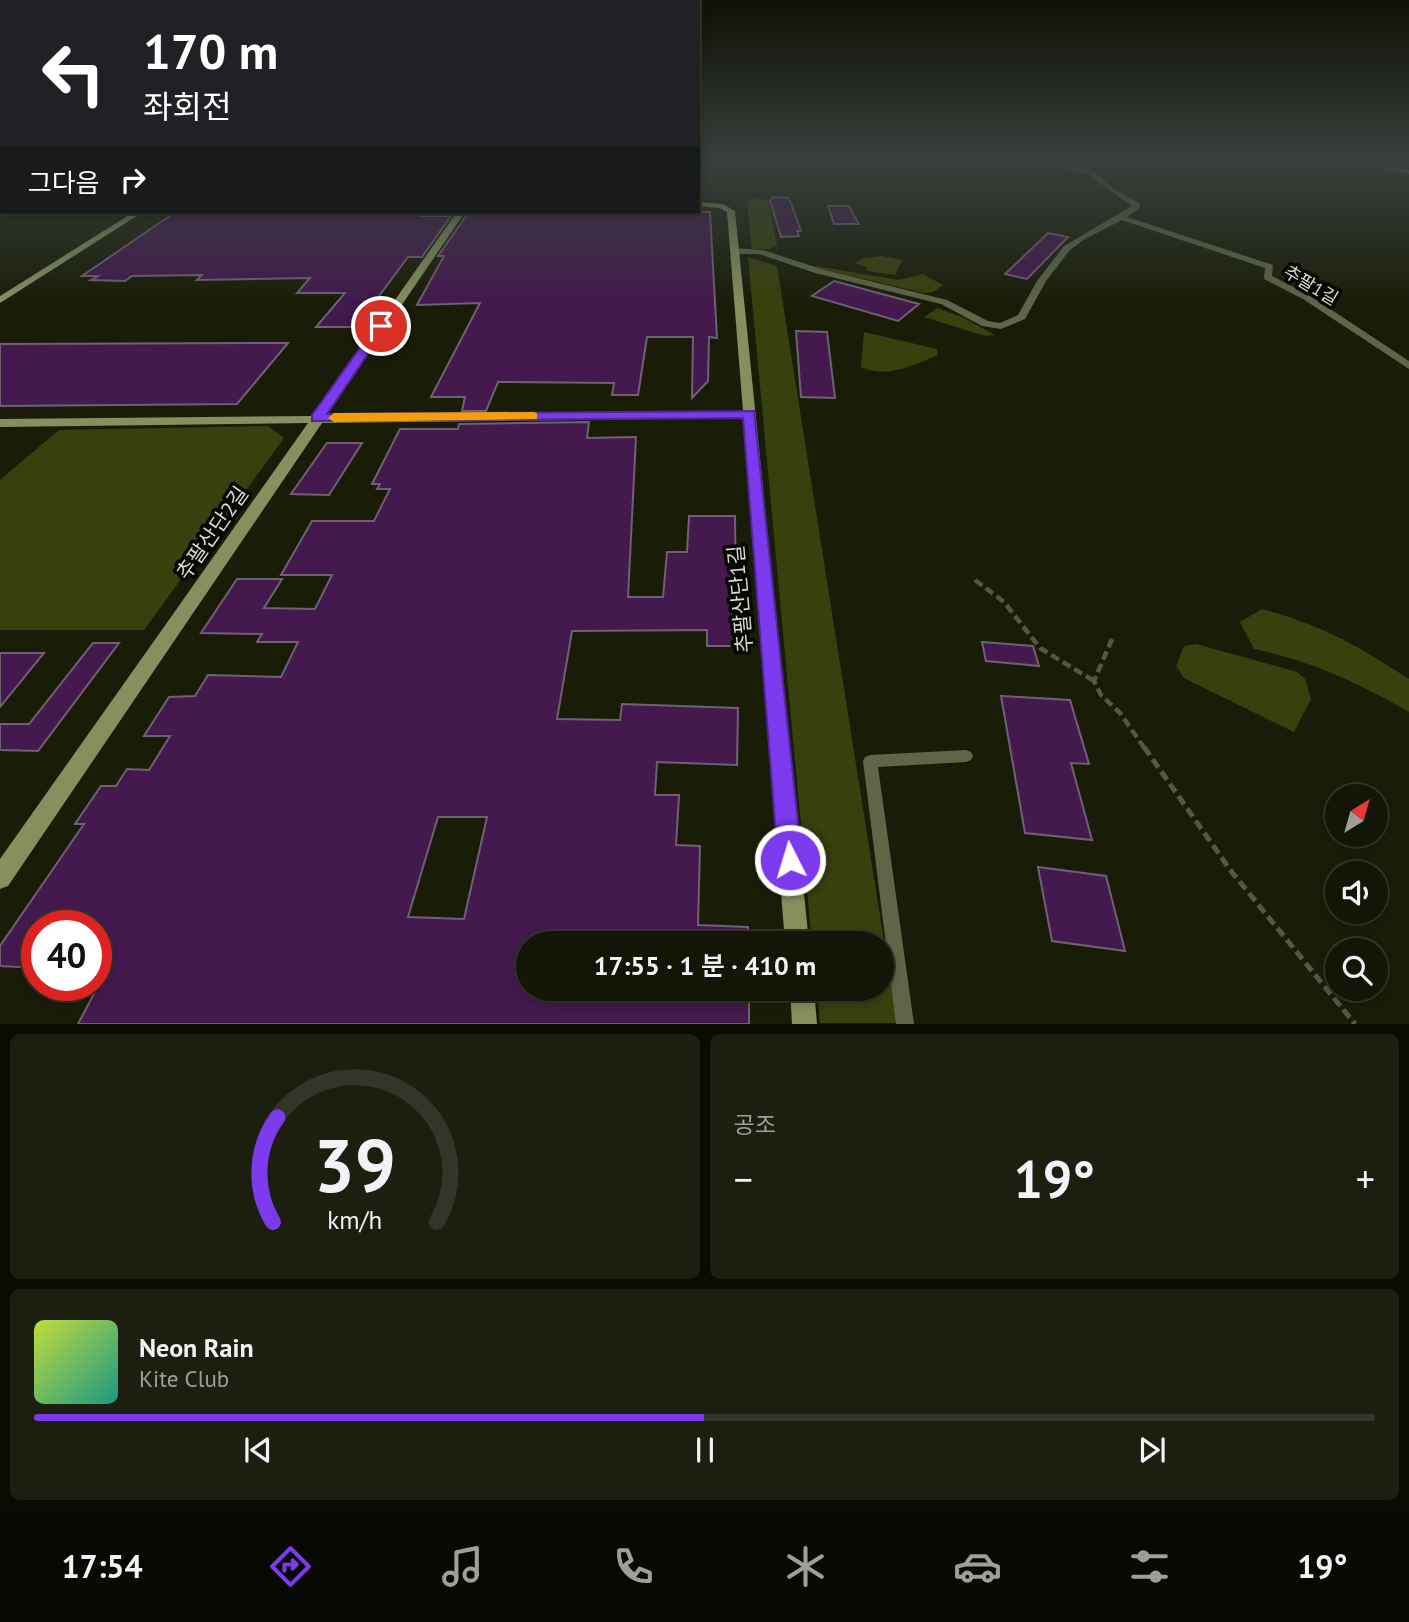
<!DOCTYPE html>
<html lang="ko">
<meta charset="utf-8">
<style>
body{margin:0;font-family:"PT Sans","Noto Sans KR",sans-serif;background:#1c1f10;color:#f1f3f6;height:100vh;display:flex;flex-direction:column;font-size:26px;white-space:nowrap}
*{box-sizing:border-box;margin:0}
p{font-size:23px;color:#9d9f9b}
.icon{flex:none;width:38px;height:38px;fill:none;stroke:currentColor;stroke-width:2;stroke-linecap:round;stroke-linejoin:round}
.map{position:relative;height:1024px;overflow:hidden}
.panel{display:flex;flex-direction:column;gap:10px;padding:10px;background:#0a0c03;flex:1}
.panel>*{flex:none}
.guide{position:absolute;left:0px;top:0px;width:700px;height:214px;box-shadow:0 4px 10px #0003,0 0 0 2px #323528;background:#202124;color:#fff;overflow:hidden}
.needle{width:46px;rotate:37deg}
.controls{position:absolute;left:1325px;top:784px;display:grid;gap:14px}
.controls a{display:grid;place-items:center;width:63px;height:63px;border-radius:50%;background:#131606;box-shadow:0 4px 10px #0003,0 0 0 2px #323528;font-size:35px}
.speed{position:absolute;left:21px;top:910px;display:flex;gap:14px;font-size:35px;font-weight:700;text-align:center}
.speed>*{display:grid;place-content:center;width:91px;height:91px;border-radius:50%;background:#131606;box-shadow:0 4px 10px #0003,0 0 0 2px #323528;line-height:1}
.speed .limit{border:10px solid #d22;background:#fff;color:#111}
.pin{position:absolute;display:grid;place-items:center;width:60px;height:60px;color:#fff;margin:-30px;border:4px solid #fff;border-radius:50%;box-shadow:0 2px 7px #0007}
.me{position:absolute;width:77px;margin:-38px;rotate:355deg;stroke-linejoin:round;filter:drop-shadow(0 0 5px #0008)}
.turn{display:flex;align-items:center;gap:24px;height:147px;padding:0 28px;font-size:32px}
.turn .icon{width:91px;height:91px;stroke-width:2.5}
.turn b{display:block;font-size:49px;line-height:60px}
.then{display:flex;align-items:center;height:66px;padding:0 28px;background:#0003;gap:14px;font-size:26px}
.big{font-size:52px;font-weight:600;line-height:1.1}
.panel .tile{flex:1;display:flex;flex-direction:column;justify-content:center;gap:10px;min-width:0;padding:0 24px;border-radius:10px;background:#1c1f10}
.panel .dial{align-items:center;gap:0}
.dial svg{height:182px;overflow:visible;fill:none;stroke:#323528;stroke-width:7;stroke-linecap:round;text-anchor:middle}
.dial text{fill:#f1f3f6;stroke:none}
.song{display:flex;align-items:center;gap:21px}
.cover{width:84px;height:84px;border-radius:10px;background:linear-gradient(135deg,hsl(70 70% 55%),hsl(170 70% 35%))}
.played{height:7px;border-radius:4px;background:linear-gradient(90deg,#7c3aed 50%,#323528 50%)}
.keys{display:flex;justify-content:space-around;direction:ltr}
.heat{display:flex;justify-content:space-between;align-items:center;font-size:38px;direction:ltr}
.panel .tiles{flex:1;display:grid;gap:10px;grid-template-columns:1fr 1fr}
.tile:last-child{grid-column:span 2}
.trip{position:absolute;left:516px;top:931px;width:378px;height:70px;border-radius:35px;background:#131606;box-shadow:0 4px 10px #0003,0 0 0 2px #323528;font-weight:600;line-height:70px;text-align:center}
.tab-bar{display:flex;height:112px;justify-content:space-around;align-items:center;background:#080902;color:#9d9f9b}
.tab-bar .icon{width:49px;height:49px}
.tab-bar .current{color:#7c3aed}
.tab-bar b{font-size:32px;color:#f1f3f6}
.map>svg:first-child{display:block}
.green{fill:#38400e}
.building{fill:#43194e;stroke:#706074;stroke-width:2;fill-rule:evenodd}
.lines{fill:none;stroke-linecap:round;stroke-linejoin:round}
.path-far1{stroke:#545846;stroke-width:4.5;stroke-dasharray:9 4.5;stroke-linecap:butt}
.path{stroke:#545846;stroke-width:5;stroke-dasharray:10 5;stroke-linecap:butt}
.lane{fill:#5f6547;fill-rule:evenodd}
.street{fill:#5f6547;fill-rule:evenodd}
.secondary{fill:#86905f;fill-rule:evenodd}
.route{fill:#7c3aed;stroke:#51269a;stroke-width:2}
.slow{fill:#f59e0b}
.labels{text-anchor:middle;dominant-baseline:central;stroke-width:7;stroke-linejoin:round;paint-order:stroke}
.far-street-label{font-size:18px;fill:#d8dcce;stroke:#050702}
.street-label{font-size:21px;fill:#d8dcce;stroke:#050702}
</style>
<div class="map">
<svg width="1409" height="1024" viewBox="0 0 1409 1024">
<rect width="100%" height="100%" fill="#191d08"/>
<path class="green" d="M758,198L768,200L777,244L770,249H752L747,201Z
M882,256L902,260L895,275L868,271L866,267L855,263L864,258Z
M748,257L777,266L897,1023H820L817,989H882V943H812Z
M816,266L899,280L923,274L943,285L933,292L924,293L813,267Z
M937,308L962,317L995,335L985,336L924,317Z
M864,332L937,349L938,355C913,365 888,379 861,367Z
M268,426L284,438L144,630H0V480L59,430Z
M1262,609C1324,626 1356,645 1409,679V712C1357,682 1313,662 1254,649L1240,622Z
M1196,644L1297,672L1305,679L1311,699L1294,732L1184,678L1176,666L1184,646Z"/>
<path class="building" d="M773,197L789,198L801,231H797L799,236L781,237L770,201Z
M828,206H849L859,224H834Z
M423,212L421,216H451L422,257H408L356,327H316L345,293H297L310,278L197,280L202,275L132,276L125,281L91,280L98,276H82L174,213Z
M478,212H710L717,338L709,337L708,381L692,398L693,337H647L638,395H612L614,383L498,382L486,411H462L465,397H431L480,303L417,305L444,256H438L466,216Z
M1048,233L1068,237L1027,279L1005,274Z
M834,281L919,304L898,321L812,296Z
M796,331L827,332L835,398L801,397Z
M288,343L237,404L0,406V344Z
M589,422L587,438L636,437L628,597H663L667,552H687L689,516H735L736,596H743L746,646H707V630L572,631L557,719L620,720L622,704L738,708L737,765L657,762L655,795H679L676,845L700,846L698,925L748,927V943H528V989H749V1024H78L96,990V926H37V968L0,966V946L84,824H75L101,786H116L127,769L149,770L170,736H144L169,697L195,696L208,675L281,677L298,642H257L262,634L201,633L237,579H282L264,608L315,609L332,575H281L312,521H374L390,489H377L380,484H372L400,429H458L459,424ZM438,817H487L464,919L408,917Z
M327,443H362L329,495L291,494Z
M982,642L1033,646L1039,666L986,661Z
M93,643H119L38,751L0,750V724H29Z
M0,653H44L0,707Z
M1001,696L1070,700L1089,764L1071,763L1092,840L1025,833Z
M1038,867L1106,876L1125,951L1052,941Z"/>
<g class="lines">
<path class="path-far1" d="M975,580L1004,602L1040,648L1094,681
M1112,639L1094,681L1101,695L1120,713L1145,749"/>
<path class="path" d="M1144,747L1231,871L1355,1024"/>
<path class="lane" d="M966,750L971,752L973,756L971,760L966,762L878,767L914,1024H896L863,761L865,757L870,755Z"/>
<path class="street" d="M1035,162H1047L1094,171L1110,186L1140,204V208L1127,217L1273,265L1272,276L1309,295L1409,361V369L1303,299L1264,279L1265,268L1122,220L1085,239L1070,250L1046,281L1025,319L1001,329L982,326L941,304L815,273L759,254H734L730,251L734,248L763,250L821,269L947,300L988,321L1000,323L1018,315L1037,281L1064,246L1132,206L1106,188L1090,174Z"/>
<path class="secondary" d="M1356,162H1367L1409,170V174Z
M698,202L723,204L735,211L809,943H785L744,418L322,423L8,886L0,889V859L308,423L0,427V419L313,416L457,212H465L327,415L743,411L727,212L719,208L698,206Z
M0,209L2,212L5,213H0Z
M134,212H143L0,303V296Z
M790,989H814L817,1024H792Z"/>
</g>
<linearGradient id="sky" x2="0" y2="1"><stop stop-color="#0e1004"/><stop offset="0.53" stop-color="#38403d"/><stop offset="1" stop-color="#38403d" stop-opacity="0"/></linearGradient>
<rect width="1409" height="305" fill="url(#sky)"/>
<path class="route" d="M381,323L387,326L327,414L754,411L802,860L798,868L790,871L781,868L778,860L743,418L312,421V415L377,324Z"/>
<path class="slow" d="M533,412L537,413V419L334,422L328,418L334,413Z"/>
<g class="labels">
<g class="far-street-label">
<text transform="translate(1311 285) rotate(31)">추팔1길</text>
</g>
<g class="street-label">
<text transform="translate(212 533) rotate(-55)">추팔산단2길</text>
<text transform="translate(740 599) rotate(-95)">추팔산단1길</text>
</g>
</g>
</svg>
<div class="controls">
<a><svg class="needle" viewBox="-14 -14 28 28"><path d="M0-13l5 13h-10z" fill="#e53935"/><path d="M0 13l5-13h-10z" fill="#9d9f9b"/></svg></a>
<a><svg class="icon" aria-label="sound" viewBox="0 0 24 24"><path d="M4 9h4l5-4v14l-5-4H4zM17 9q2 3 0 6"/></svg></a>
<a><svg class="icon" aria-label="search" viewBox="0 0 24 24"><circle cx="10" cy="10" r="6"/><path d="M15 15l6 6"/></svg></a>
</div>
<div class="speed"><div class="limit">40</div></div>
<div class="pin" style="left:381px;top:326px;background:#d93025"><svg class="icon" aria-label="arrive" viewBox="0 0 24 24"><path d="M6 21V4h12l-3 4 3 4H6"/></svg></div>
<svg class="me" style="left:790px;top:860px" viewBox="-20 -20 40 40"><circle r="17" fill="#7c3aed" stroke="#fff" stroke-width="3"/><path d="M0-11L8 9 0 5-8 9z" fill="#fff"/></svg>
<div class="trip">17:55 · 1 분 · 410 m</div>
<div class="guide">
<div class="turn"><svg class="icon" aria-label="left" viewBox="0 0 24 24"><path d="M17 20v-9H6M10 6l-5 5 5 5"/></svg><div><b>170 m</b>좌회전</div></div>
<div class="then">그다음<svg class="icon" aria-label="right" viewBox="0 0 24 24"><path d="M7 20v-9h11M14 6l5 5-5 5"/></svg></div>
</div>
</div>
<section class="panel">
<div class="tiles">
<div class="tile dial"><svg viewBox="0 0 100 80">
<path d="M14 69A42 42 0 1 1 86 69"/>
<path d="M14 69A42 42 0 0 1 16 23" stroke="#7c3aed"/>
<text x="50" y="56" font-size="32" font-weight="700">39</text>
<text x="50" y="72" font-size="11">km/h</text>
</svg></div>
<div class="tile"><p>공조</p>
<div class="heat"><a>−</a><b class="big">19°</b><a>+</a></div>
</div>
<div class="tile">
<div class="song"><i class="cover"></i><div><b>Neon Rain</b><p>Kite Club</p></div></div>
<div class="played"></div>
<div class="keys"><svg class="icon" aria-label="previous" viewBox="0 0 24 24"><path d="M18 5L8 12l10 7zM5 5v14"/></svg><svg class="icon" aria-label="pause" viewBox="0 0 24 24"><path d="M8 5v14M16 5v14"/></svg><svg class="icon" aria-label="next" viewBox="0 0 24 24"><path d="M6 5l10 7-10 7zM19 5v14"/></svg></div>
</div>
</div>
</section>
<nav class="tab-bar">
<b>17:54</b>
<svg class="icon current" aria-label="directions" viewBox="0 0 24 24"><path d="M12 3l9 9-9 9-9-9zM9 14v-3h6M13 9l2 2-2 2"/></svg>
<svg class="icon" aria-label="music" viewBox="0 0 24 24"><path d="M9 18V5l10-2v13"/><circle cx="6" cy="18" r="3"/><circle cx="16" cy="16" r="3"/></svg>
<svg class="icon" aria-label="phone" viewBox="0 0 24 24"><path d="M5 4h4l2 5-3 2q2 4 5 5l2-3 5 2v4C11 20 4 13 5 4z"/></svg>
<svg class="icon" aria-label="climate" viewBox="0 0 24 24"><path d="M12 3v18M4 7l16 10M4 17L20 7"/></svg>
<svg class="icon" aria-label="car" viewBox="0 0 24 24"><path d="M5 17H2v-5l4-1 3-4h7l3 4 3 1v5h-3M9 17h6M6 11h13"/><circle cx="7" cy="17" r="2"/><circle cx="17" cy="17" r="2"/></svg>
<svg class="icon" aria-label="filters" viewBox="0 0 24 24"><path d="M4 7h16M4 17h16"/><circle cx="9" cy="7" r="2"/><circle cx="15" cy="17" r="2"/></svg>
<b>19°</b>
</nav>
